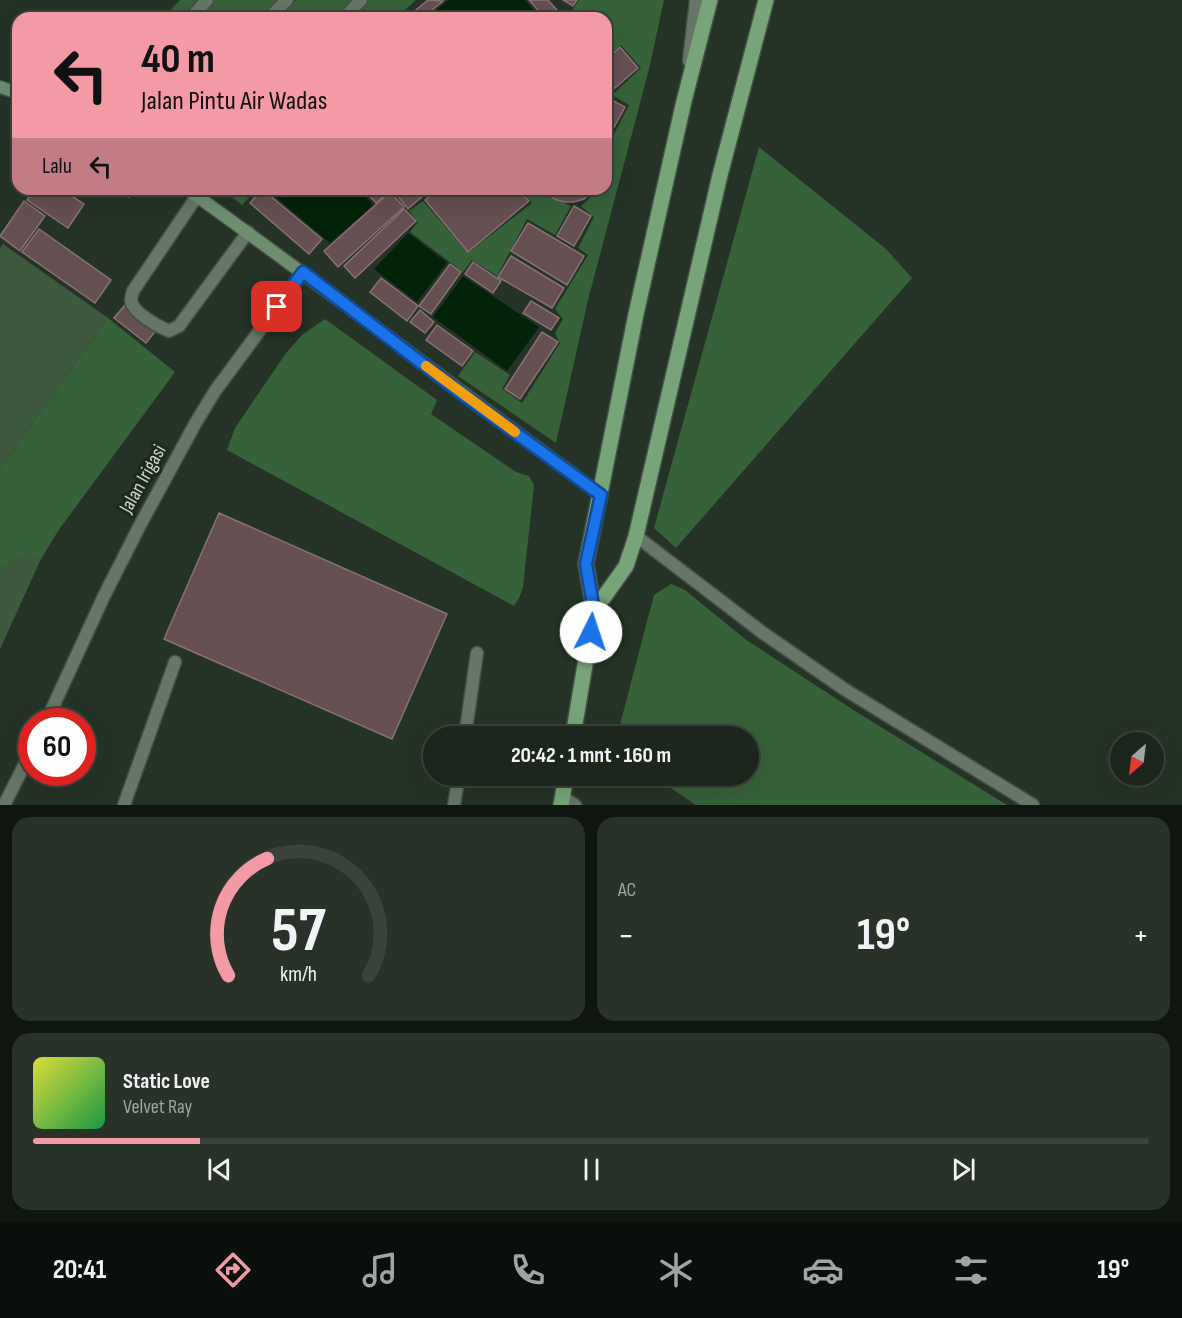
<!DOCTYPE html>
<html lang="id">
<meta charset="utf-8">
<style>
body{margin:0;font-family:"Sofia Sans Condensed",sans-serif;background:#293229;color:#f1f3f6;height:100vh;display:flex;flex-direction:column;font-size:22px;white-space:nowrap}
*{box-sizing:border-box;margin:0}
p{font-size:20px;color:#a0a5a3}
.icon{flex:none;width:33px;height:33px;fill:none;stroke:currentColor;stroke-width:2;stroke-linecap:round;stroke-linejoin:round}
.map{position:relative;height:805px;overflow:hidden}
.sheet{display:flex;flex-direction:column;gap:12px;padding:12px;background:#0f150f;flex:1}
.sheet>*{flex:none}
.banner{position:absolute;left:12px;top:12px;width:600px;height:183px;border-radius:18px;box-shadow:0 6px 24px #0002,0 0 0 2px #3a433b;background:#f49aa5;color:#111;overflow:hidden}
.needle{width:39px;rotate:208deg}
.controls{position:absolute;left:1110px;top:732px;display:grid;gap:12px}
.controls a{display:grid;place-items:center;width:54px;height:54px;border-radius:50%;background:#1c261c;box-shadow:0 6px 24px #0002,0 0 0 2px #3a433b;font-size:30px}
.speed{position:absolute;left:18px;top:708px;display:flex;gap:12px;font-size:30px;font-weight:700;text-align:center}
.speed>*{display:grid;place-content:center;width:78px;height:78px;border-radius:50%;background:#1c261c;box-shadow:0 6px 24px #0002,0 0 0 2px #3a433b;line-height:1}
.speed .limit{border:9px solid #d22;background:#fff;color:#111}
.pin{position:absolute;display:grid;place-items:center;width:51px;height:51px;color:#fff;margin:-26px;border-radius:12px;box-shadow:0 3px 9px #0006}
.me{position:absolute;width:66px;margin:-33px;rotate:4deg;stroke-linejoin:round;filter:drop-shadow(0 0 4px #0008)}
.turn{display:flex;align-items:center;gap:21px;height:126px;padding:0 30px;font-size:27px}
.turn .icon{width:78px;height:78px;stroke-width:2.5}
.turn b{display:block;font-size:42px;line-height:51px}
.then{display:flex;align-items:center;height:57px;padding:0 30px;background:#0003;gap:12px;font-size:22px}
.big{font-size:45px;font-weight:700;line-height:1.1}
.sheet .widget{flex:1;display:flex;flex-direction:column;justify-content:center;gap:9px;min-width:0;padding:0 21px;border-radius:18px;background:#293229}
.sheet .dial{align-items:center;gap:0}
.dial svg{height:156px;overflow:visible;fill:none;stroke:#3a433b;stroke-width:7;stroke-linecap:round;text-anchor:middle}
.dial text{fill:#f1f3f6;stroke:none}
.song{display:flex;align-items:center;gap:18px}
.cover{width:72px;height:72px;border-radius:9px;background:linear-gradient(135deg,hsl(60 70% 55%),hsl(140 70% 35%))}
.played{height:6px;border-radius:3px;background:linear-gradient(90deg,#f49aa5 15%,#3a433b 15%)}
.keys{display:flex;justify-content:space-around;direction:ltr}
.heat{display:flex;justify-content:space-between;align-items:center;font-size:33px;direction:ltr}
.sheet .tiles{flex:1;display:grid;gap:12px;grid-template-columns:1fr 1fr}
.widget:last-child{grid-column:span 2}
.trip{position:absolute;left:423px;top:726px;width:336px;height:60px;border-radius:30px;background:#1c261c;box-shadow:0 6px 24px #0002,0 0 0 2px #3a433b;font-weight:700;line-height:60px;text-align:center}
.menu{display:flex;height:96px;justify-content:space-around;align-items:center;background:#0b0f0b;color:#a0a5a3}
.menu .icon{width:42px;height:42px}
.menu .selected{color:#f49aa5}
.menu b{font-size:27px;color:#f1f3f6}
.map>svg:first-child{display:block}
.green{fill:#3d5a3f}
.forest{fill:#36623a}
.water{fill:#022307}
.building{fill:#664f51;stroke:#8a7274;stroke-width:1.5}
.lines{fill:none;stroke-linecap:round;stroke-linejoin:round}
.lane-casing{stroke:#424f43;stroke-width:15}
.street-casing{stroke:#424f43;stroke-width:15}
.secondary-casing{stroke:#424f43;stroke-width:15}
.primary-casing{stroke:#424f43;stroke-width:18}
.lane{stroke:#667767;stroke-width:12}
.street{stroke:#667767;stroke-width:12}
.secondary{stroke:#6e8e70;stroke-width:12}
.primary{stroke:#75a578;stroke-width:15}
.route-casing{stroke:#114b97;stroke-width:15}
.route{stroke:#1a73e8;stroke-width:10}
.slow{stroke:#f59e0b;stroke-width:10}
.labels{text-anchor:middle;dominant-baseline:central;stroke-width:6;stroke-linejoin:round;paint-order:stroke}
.street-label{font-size:20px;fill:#cbd4cb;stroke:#1b291c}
</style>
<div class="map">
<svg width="1182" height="805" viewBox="0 0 1182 805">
<rect width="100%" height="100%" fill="#253326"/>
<path class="green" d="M3,244L108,318L0,469V248Z
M28,553L41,559L0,649V571L16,559Z"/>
<path class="forest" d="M180,0H198L180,18H163Z
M212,0H281L262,18H196Z
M296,0H353L336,18H277Z
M366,0H416L396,18H349Z
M579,0H664L649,69L588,300L556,443L458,376L475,352L510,375L502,389L522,403L560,343L555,333L563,319L555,309L588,255L578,248L594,217L581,206L600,189H606V143L609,144L629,105L612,95L641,68L621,45L606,58V18H571L569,15Z
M759,147L886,249L912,278L676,548L654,528Z
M222,189H257L242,205Z
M522,189H541L546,196L571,206L555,235L527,219L497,276L472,260L463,272L410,232L418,222L409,211L423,201L468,253L532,203Z
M108,318L175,372L58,531L41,559L28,554L16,559L0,571V469Z
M325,319L437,400L431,414L516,472L529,476L534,485L523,587L519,598L514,606L227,450L235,428L286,353L302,335Z
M671,584L685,590L745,639L855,711L1007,805H696L653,776H748V736H617L654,595Z"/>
<path class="water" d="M448,0H525L540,18H427Z
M266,189H359L373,205L330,243Z
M408,233L447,263L417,302L374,269Z
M463,276L539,327L507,371L433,317Z"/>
<path class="building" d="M428,0L443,1L422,18H406Z
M529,0H548L564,18H545Z
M563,0H577L573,6Z
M620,47L638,68L608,94L606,92V60Z
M606,97L625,107L606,142Z
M34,189H61L84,204L68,228L27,200Z
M117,189H135L129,197Z
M262,189L322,239L309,254L250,203Z
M363,189H387L389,192L376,203Z
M392,189H431L408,209Z
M438,189H518L529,201L468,252L425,200Z
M543,189H595L584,199L574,202H564L554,199Z
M390,192L404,207L338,267L324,251Z
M24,201L45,216L20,251L0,236Z
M574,206L591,216L574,246L557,236Z
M404,209L416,221L355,278L344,266Z
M528,223L584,256L567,285L511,251Z
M39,229L111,280L95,303L22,252Z
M511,256L564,288L552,308L498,277Z
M473,262L501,281L493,293L465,274Z
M450,264L461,272L431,314L419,306Z
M381,278L418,306L407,321L370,292Z
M531,301L559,318L551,330L523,313Z
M125,305L157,329L146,343L114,318Z
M420,310L434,322L425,333L410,322Z
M437,325L473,351L462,366L426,340Z
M542,332L558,342L520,399L505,389Z
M219,513L447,614L392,739L164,639Z"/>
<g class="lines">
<g class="lane-casing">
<path id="lane" d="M191,18L207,0
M269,18L287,0
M344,18L361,0
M689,61L696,0
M197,196L133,291C132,294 131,298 131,301C133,313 159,327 169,331L179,326L248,232
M465,736L477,653
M562,797L575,805
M124,805L175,662
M454,805L459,776"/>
</g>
<g class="street-casing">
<path id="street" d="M636,536L763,633L844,689L1033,805
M46,722L104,596L139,527L195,424L215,391L303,272
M4,805L32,750"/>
</g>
<g class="secondary-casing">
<path id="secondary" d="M0,87L18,93
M187,189C327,289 463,394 601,495"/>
</g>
<g class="primary-casing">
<path id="primary" d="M594,611L626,566L636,536L720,175L766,0
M573,736L594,611L586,564L636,314L684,101L710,0
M561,805L566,776"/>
</g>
<use href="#lane" class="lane"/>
<use href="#street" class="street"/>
<use href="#secondary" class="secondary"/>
<use href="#primary" class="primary"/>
</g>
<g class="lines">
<g class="route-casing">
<path id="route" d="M277,307L303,272L462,394L601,495L586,564L594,611L591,632"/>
</g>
<use href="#route" class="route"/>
<path class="slow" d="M426,366L515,432"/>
</g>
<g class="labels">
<g class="street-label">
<text transform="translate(143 479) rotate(-61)">Jalan Irigasi</text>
</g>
</g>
</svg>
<div class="controls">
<a><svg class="needle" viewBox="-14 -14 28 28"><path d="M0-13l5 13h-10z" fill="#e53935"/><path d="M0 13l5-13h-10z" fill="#a0a5a3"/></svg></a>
</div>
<div class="speed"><div class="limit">60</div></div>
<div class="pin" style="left:277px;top:307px;background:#d93025"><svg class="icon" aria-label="arrive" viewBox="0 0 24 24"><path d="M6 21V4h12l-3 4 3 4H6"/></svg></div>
<svg class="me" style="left:591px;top:632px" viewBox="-20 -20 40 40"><circle r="19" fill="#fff"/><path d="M0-13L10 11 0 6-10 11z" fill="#1a73e8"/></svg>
<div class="trip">20:42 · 1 mnt · 160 m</div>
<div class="banner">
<div class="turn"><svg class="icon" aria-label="left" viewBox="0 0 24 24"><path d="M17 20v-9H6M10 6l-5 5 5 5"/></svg><div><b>40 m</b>Jalan Pintu Air Wadas</div></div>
<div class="then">Lalu<svg class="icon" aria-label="left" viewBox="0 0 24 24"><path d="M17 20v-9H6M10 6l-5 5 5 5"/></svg></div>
</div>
</div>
<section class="sheet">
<div class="tiles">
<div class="widget dial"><svg viewBox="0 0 100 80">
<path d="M14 69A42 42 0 1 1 86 69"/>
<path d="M14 69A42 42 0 0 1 34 9" stroke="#f49aa5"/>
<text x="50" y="56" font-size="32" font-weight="700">57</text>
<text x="50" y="72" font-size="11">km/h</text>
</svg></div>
<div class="widget"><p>AC</p>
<div class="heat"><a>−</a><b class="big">19°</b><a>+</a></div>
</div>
<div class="widget">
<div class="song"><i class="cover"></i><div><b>Static Love</b><p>Velvet Ray</p></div></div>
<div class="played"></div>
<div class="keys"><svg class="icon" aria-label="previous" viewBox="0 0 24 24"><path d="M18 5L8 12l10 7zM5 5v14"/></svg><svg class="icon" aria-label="pause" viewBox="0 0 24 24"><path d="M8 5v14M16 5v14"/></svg><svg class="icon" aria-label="next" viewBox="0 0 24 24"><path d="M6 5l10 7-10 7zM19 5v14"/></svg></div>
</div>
</div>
</section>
<nav class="menu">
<b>20:41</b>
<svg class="icon selected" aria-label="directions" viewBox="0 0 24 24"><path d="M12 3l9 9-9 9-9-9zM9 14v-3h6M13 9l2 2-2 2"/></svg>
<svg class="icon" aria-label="music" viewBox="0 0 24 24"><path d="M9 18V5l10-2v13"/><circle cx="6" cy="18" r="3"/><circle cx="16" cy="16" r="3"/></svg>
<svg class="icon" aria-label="phone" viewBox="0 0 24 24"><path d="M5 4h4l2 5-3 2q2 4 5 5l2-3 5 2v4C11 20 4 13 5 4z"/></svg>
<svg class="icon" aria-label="climate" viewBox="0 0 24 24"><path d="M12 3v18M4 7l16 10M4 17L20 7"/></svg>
<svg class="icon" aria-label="car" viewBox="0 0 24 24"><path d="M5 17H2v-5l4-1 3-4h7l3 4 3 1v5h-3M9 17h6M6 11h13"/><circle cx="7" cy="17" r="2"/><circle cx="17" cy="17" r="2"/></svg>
<svg class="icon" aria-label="filters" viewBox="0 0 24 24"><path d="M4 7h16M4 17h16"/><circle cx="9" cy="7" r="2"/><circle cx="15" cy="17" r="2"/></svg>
<b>19°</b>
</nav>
